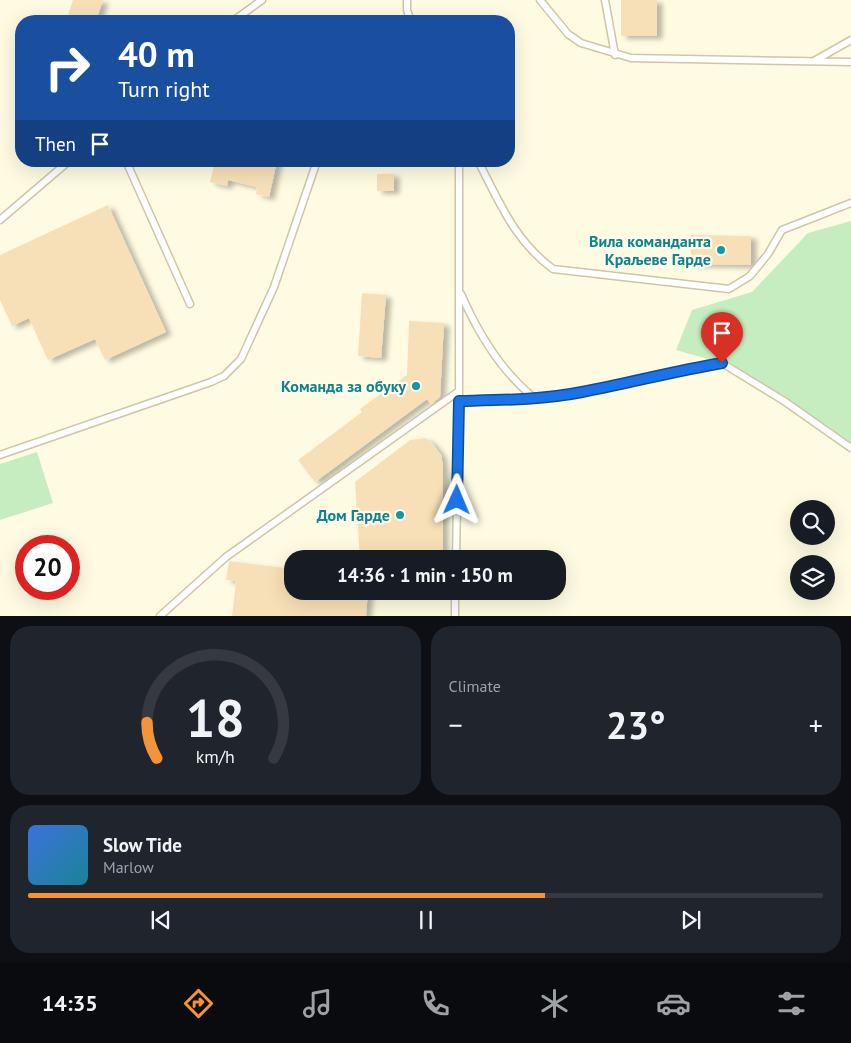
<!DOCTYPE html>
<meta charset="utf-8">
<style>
body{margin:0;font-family:"PT Sans",sans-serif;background:#20242c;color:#f1f3f6;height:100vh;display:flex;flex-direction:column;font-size:19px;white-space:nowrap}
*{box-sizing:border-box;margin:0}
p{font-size:16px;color:#9ea1a6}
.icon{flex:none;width:28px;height:28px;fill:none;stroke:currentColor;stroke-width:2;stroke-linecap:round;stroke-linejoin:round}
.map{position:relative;height:616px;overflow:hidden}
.panel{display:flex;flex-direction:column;gap:10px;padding:10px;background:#0d0f14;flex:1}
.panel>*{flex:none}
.banner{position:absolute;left:15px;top:15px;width:500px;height:152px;border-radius:20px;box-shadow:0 5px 20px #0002;background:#1a4fa0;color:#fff;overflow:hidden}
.fabs{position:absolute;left:790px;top:500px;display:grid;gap:10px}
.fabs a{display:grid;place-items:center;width:45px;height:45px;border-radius:50%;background:#171b24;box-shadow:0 5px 20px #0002;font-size:25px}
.speed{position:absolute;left:15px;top:535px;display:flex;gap:10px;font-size:25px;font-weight:700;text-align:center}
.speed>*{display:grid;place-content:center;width:65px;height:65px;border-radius:50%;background:#171b24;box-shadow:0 5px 20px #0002;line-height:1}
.speed .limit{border:8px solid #d22;background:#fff;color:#111}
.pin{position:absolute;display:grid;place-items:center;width:42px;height:42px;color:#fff;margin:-51px -21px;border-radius:50% 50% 50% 0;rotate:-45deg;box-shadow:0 0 5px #0007}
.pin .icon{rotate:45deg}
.me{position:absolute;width:55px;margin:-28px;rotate:1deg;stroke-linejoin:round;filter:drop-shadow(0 0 4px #0008)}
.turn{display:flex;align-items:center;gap:18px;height:105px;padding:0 20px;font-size:22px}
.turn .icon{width:65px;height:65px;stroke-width:2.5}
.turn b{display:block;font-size:35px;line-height:42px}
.then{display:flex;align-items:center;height:48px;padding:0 20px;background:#0003;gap:10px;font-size:19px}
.big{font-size:38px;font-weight:700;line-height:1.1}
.panel .widget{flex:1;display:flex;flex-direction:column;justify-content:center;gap:8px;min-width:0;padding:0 18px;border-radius:20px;background:#20242c}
.panel .dial{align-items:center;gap:0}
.dial svg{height:130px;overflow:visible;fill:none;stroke:#363941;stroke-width:7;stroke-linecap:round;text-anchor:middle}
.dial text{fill:#f1f3f6;stroke:none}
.song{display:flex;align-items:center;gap:15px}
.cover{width:60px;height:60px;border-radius:8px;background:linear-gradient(135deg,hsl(220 70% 55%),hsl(190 70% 35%))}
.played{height:5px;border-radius:2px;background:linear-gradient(90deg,#f5933b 65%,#363941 65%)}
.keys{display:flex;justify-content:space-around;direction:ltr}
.heat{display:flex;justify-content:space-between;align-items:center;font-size:28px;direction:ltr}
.panel .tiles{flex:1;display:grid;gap:10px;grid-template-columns:1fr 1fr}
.widget:last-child{grid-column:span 2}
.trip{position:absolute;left:284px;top:550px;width:282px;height:50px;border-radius:20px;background:#171b24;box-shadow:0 5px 20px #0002;font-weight:700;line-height:50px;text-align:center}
.tabs{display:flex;height:80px;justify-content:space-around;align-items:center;background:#090b0e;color:#9ea1a6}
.tabs .icon{width:35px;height:35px}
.tabs .on{color:#f5933b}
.tabs b{font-size:22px;color:#f1f3f6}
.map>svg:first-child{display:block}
.green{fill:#c6edbf}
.building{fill:#f7e0b7;filter:url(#shadow)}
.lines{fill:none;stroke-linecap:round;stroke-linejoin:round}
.lane-casing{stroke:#d1c4a8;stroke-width:9}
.lane{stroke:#fff;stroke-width:6}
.route-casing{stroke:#114b97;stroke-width:12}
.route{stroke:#1a73e8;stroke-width:9}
.culture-dot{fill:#0f9aa8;stroke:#fffcea;stroke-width:2}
.labels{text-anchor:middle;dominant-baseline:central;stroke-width:4.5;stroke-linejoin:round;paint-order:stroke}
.culture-label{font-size:16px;font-weight:bold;fill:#0d838f;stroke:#fffcea;text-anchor:end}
</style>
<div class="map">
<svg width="851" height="616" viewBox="0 0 851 616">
<defs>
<filter id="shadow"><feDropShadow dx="5.5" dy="3" stdDeviation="2.5" flood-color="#0004"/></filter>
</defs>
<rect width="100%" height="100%" fill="#fefbe2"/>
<path class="green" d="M851,221V448L722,363L676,350L692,310L752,292L808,233Z
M37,452L53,503L0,520V464Z"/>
<path class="building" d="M73,0H103L96,21H66Z
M621,0H657V36H621Z
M215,161H277L269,197L256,194L257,187L228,180L227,186L210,182Z
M377,174H394V191H377Z
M108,205L166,332L105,360L95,339L48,360L29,318L12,326L0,300V255Z
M691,235L751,236V265L691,264Z
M362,293L386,295L381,358L358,356Z
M409,321L444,323L440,397L431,404L427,399L315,482L298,460L362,412L360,409L407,375Z
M425,438L432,443L441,455L443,466V559H360L355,482L410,440Z
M229,561L292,569V591H368L366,616H232L236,581L226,580Z"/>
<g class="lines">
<g class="lane-casing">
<path id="lane" d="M407,0V10L411,21
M540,0L568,34L581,43L631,58L851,62
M605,0L615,55
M233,21L262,0
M814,61L851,40
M126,161L190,304
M478,161C500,203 514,240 553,269L729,289L750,276L768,254L782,230L851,203
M0,220L69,161
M461,294C478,333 500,370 533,397
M459,401L511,399L580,393L661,374L722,363L784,401L851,448
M0,455L211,382L224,376L241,359L274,287L317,161
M456,559L459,391V161
M160,616L226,557L459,391
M455,616V591"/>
</g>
<use href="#lane" class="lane"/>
</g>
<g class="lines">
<g class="route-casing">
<path id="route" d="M457,500L459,401C499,400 542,400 582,392C629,383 675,371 722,363"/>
</g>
<use href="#route" class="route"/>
</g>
<g class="culture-dot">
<circle cx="721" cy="250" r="5"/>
<circle cx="416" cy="386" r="5"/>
<circle cx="400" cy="515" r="5"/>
</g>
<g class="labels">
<g class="culture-label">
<text x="711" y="241">Вила команданта<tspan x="711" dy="18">Краљеве Гарде</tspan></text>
<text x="406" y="386">Команда за обуку</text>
<text x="390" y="515">Дом Гарде</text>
</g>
</g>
</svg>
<div class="fabs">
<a><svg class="icon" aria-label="search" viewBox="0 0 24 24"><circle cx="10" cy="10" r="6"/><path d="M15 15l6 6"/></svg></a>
<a><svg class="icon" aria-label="layers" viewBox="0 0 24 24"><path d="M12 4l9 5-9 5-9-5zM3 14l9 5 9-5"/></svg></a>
</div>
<div class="speed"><div class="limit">20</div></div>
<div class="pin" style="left:722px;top:363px;background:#d93025"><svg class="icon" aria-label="arrive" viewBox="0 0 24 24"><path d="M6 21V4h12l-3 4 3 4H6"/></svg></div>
<svg class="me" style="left:457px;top:500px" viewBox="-20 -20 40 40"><path d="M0-17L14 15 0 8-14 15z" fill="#1a73e8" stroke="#fff" stroke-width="4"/></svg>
<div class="trip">14:36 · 1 min · 150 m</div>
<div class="banner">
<div class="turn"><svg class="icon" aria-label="right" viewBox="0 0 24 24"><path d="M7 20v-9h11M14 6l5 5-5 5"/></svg><div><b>40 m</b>Turn right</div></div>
<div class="then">Then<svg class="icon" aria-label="arrive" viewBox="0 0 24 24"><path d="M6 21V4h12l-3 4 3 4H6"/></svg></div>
</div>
</div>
<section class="panel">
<div class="tiles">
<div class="widget dial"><svg viewBox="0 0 100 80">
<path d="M14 69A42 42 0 1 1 86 69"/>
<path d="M14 69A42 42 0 0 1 8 47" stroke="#f5933b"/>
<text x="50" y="56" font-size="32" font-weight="700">18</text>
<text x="50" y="72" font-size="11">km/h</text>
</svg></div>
<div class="widget"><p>Climate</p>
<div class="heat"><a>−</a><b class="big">23°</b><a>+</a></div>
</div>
<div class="widget">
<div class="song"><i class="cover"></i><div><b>Slow Tide</b><p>Marlow</p></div></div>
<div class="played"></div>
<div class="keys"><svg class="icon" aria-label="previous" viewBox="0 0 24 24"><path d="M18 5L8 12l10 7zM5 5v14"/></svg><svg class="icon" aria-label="pause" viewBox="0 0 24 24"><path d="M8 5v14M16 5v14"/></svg><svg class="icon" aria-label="next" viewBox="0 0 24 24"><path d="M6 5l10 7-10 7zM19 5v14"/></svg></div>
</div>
</div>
</section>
<nav class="tabs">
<b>14:35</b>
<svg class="icon on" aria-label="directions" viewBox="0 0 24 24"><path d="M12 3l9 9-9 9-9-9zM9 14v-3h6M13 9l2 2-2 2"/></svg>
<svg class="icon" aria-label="music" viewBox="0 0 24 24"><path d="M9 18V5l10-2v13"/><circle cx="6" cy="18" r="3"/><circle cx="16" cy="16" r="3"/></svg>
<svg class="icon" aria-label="phone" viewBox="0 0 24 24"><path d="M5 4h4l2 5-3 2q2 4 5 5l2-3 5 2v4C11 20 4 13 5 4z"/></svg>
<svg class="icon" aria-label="climate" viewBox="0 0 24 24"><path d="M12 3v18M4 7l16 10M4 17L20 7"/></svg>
<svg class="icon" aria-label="car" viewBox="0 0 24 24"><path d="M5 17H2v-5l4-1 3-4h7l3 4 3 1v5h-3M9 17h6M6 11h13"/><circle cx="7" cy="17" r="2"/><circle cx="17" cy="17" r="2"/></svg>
<svg class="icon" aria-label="filters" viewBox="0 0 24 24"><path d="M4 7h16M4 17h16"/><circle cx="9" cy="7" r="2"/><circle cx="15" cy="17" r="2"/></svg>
</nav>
